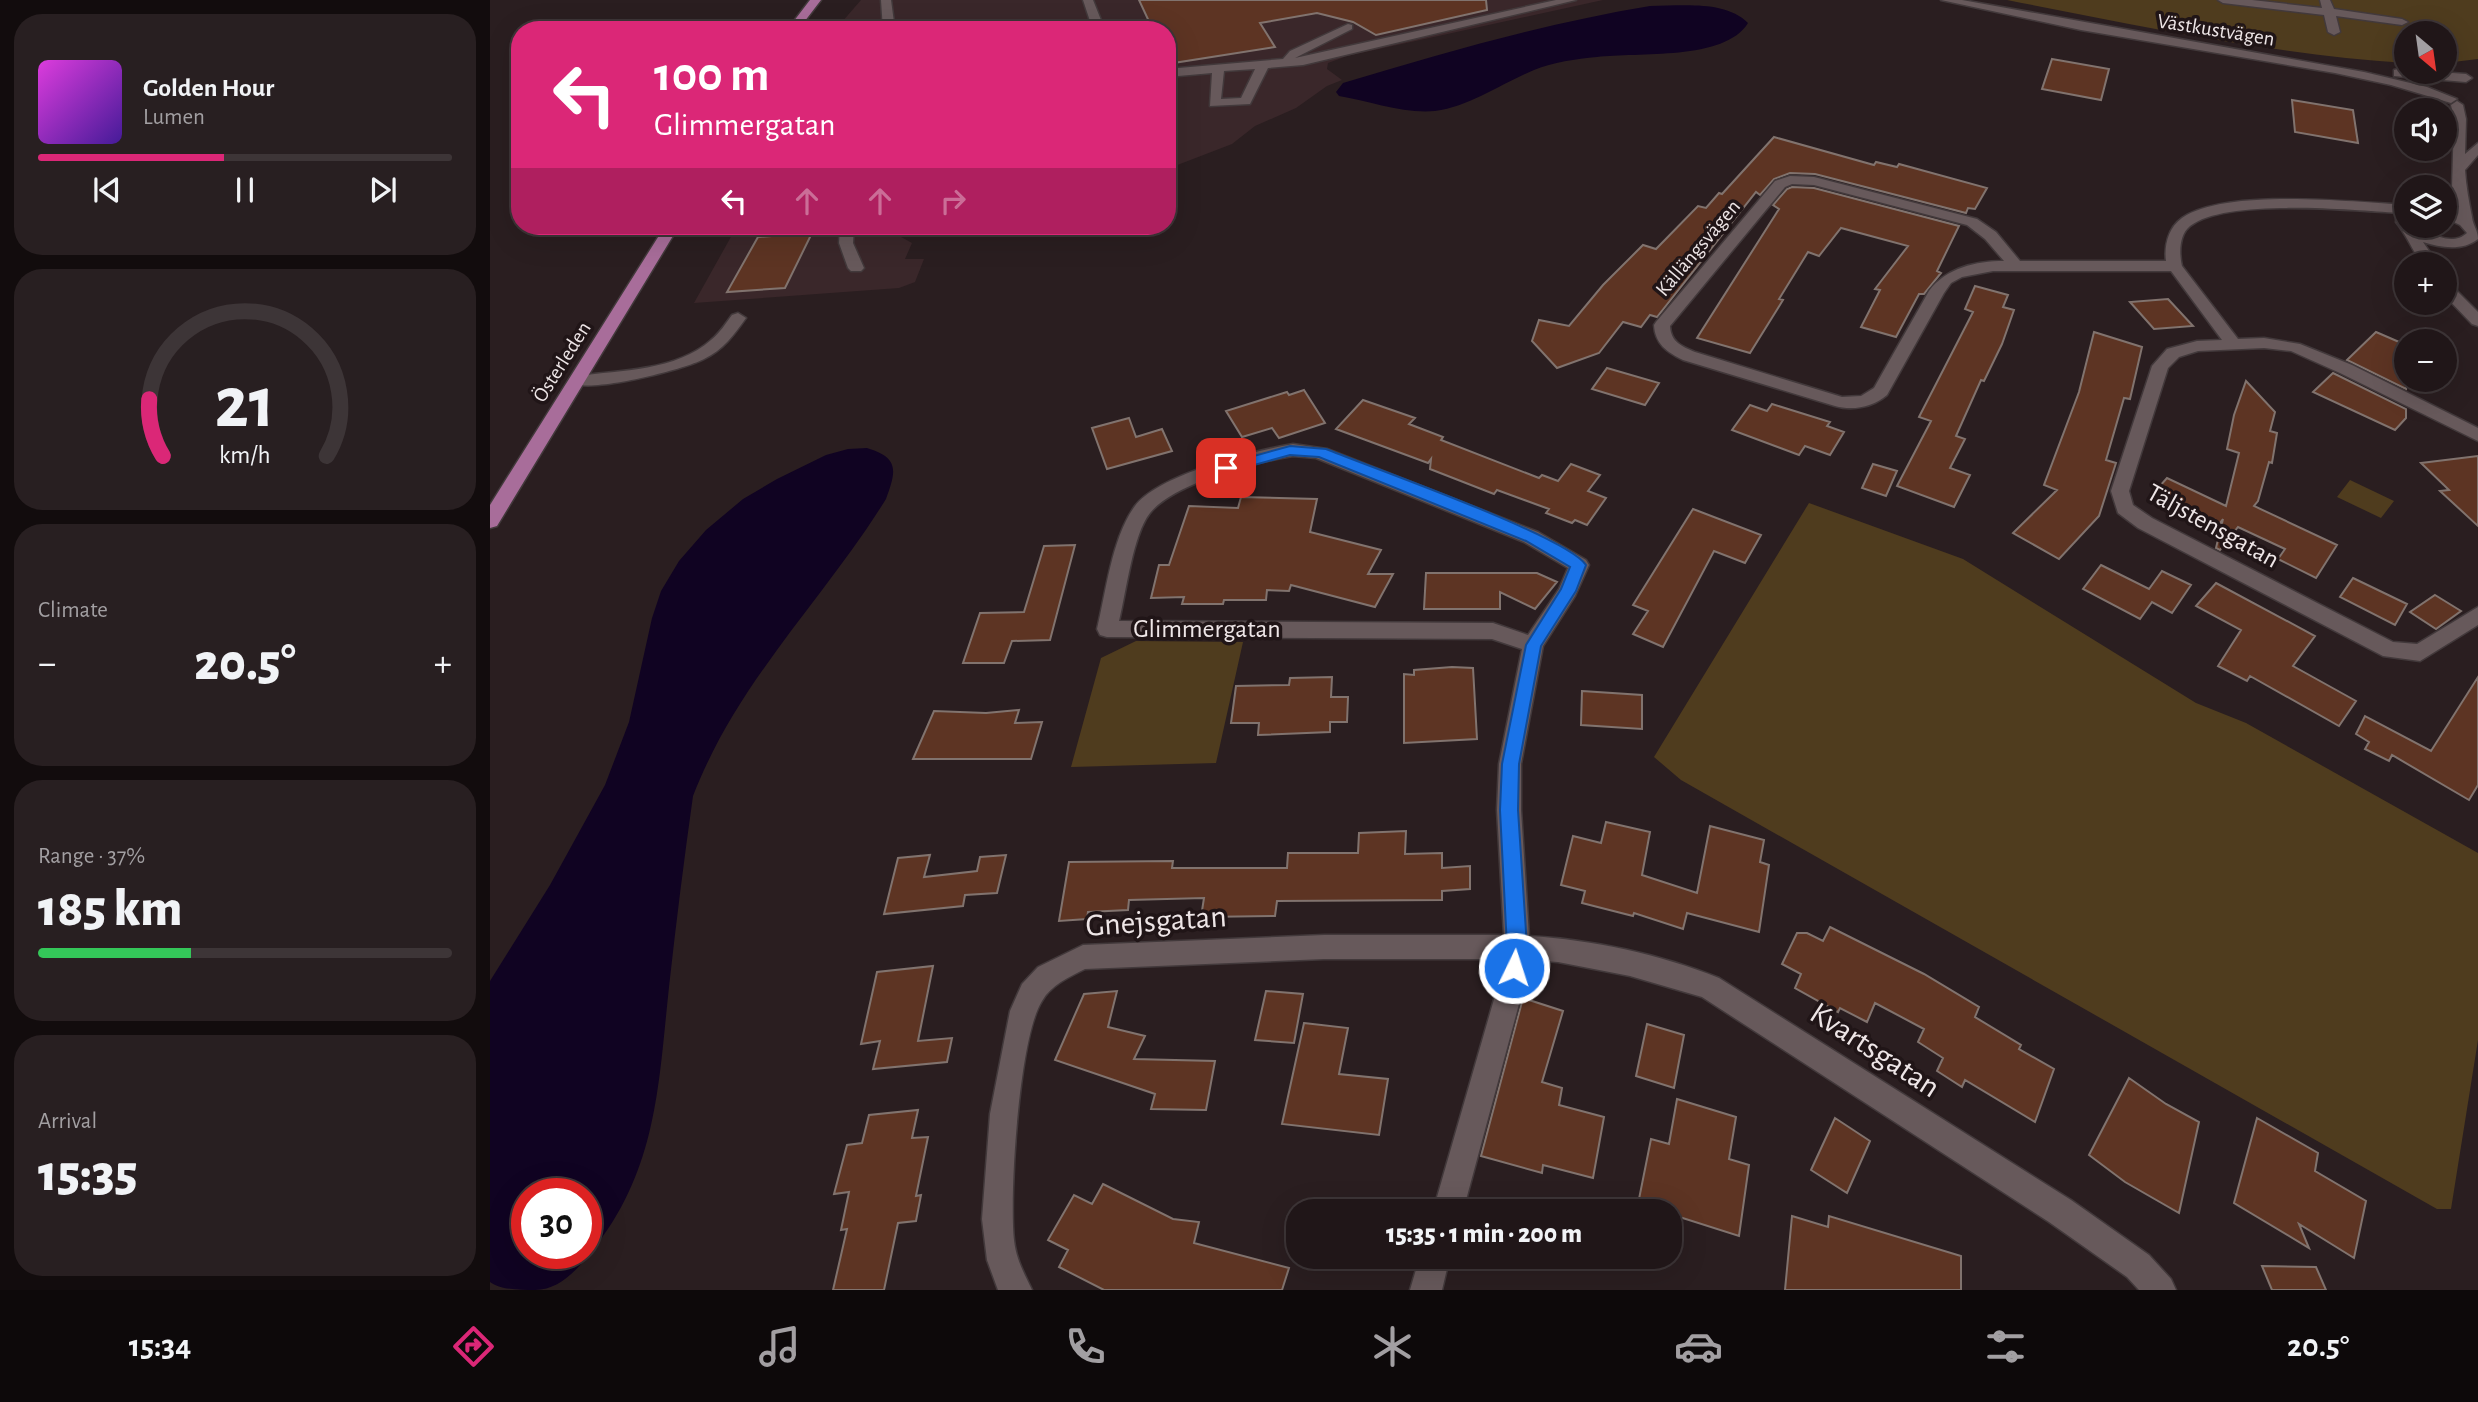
<!DOCTYPE html>
<meta charset="utf-8">
<style>
body{margin:0;font-family:"Alegreya Sans",sans-serif;background:#281f21;color:#f1f3f6;height:100vh;display:flex;flex-direction:column;font-size:26px;white-space:nowrap}
*{box-sizing:border-box;margin:0}
p{font-size:23px;color:#a29fa2}
.icon{flex:none;width:38px;height:38px;fill:none;stroke:currentColor;stroke-width:2;stroke-linecap:round;stroke-linejoin:round}
.map{position:relative;flex:1;overflow:hidden}
.panel{display:flex;flex-direction:column;gap:14px;padding:14px;background:#120c0d;width:490px}
.panel>*{flex:none}
.hud{position:absolute;left:21px;top:21px;width:665px;height:214px;border-radius:28px;box-shadow:0 7px 28px #0002,0 0 0 2px #3d3537;background:#db2777;color:#fff;overflow:hidden}
.needle{width:46px;rotate:151deg}
.tools{position:absolute;left:1904px;top:21px;display:grid;gap:14px}
.tools a{display:grid;place-items:center;width:63px;height:63px;border-radius:50%;background:#201618;box-shadow:0 7px 28px #0002,0 0 0 2px #3d3537;font-size:35px}
.speed{position:absolute;left:21px;top:1178px;display:flex;gap:14px;font-size:35px;font-weight:700;text-align:center}
.speed>*{display:grid;place-content:center;width:91px;height:91px;border-radius:50%;background:#201618;box-shadow:0 7px 28px #0002,0 0 0 2px #3d3537;line-height:1}
.speed .limit{border:10px solid #d22;background:#fff;color:#111}
.pin{position:absolute;display:grid;place-items:center;width:60px;height:60px;color:#fff;margin:-30px;border-radius:14px;box-shadow:0 4px 10px #0006}
.me{position:absolute;width:77px;margin:-38px;rotate:4deg;stroke-linejoin:round;filter:drop-shadow(0 0 5px #0008)}
.turn{display:flex;align-items:center;gap:24px;height:147px;padding:0 28px;font-size:32px}
.turn .icon{width:91px;height:91px;stroke-width:2.5}
.turn b{display:block;font-size:49px;line-height:60px}
.lanes{display:flex;align-items:center;height:66px;padding:0 28px;background:#0003;justify-content:center;gap:35px;direction:ltr}
.lanes .off{opacity:.35}
.big{font-size:52px;font-weight:800;line-height:1.1}
.panel .widget{flex:1;display:flex;flex-direction:column;justify-content:center;gap:10px;min-width:0;padding:0 24px;border-radius:28px;background:#281f21}
.panel .dial{align-items:center;gap:0}
.dial svg{height:182px;overflow:visible;fill:none;stroke:#3d3537;stroke-width:7;stroke-linecap:round;text-anchor:middle}
.dial text{fill:#f1f3f6;stroke:none}
.song{display:flex;align-items:center;gap:21px}
.cover{width:84px;height:84px;border-radius:10px;background:linear-gradient(135deg,hsl(300 70% 55%),hsl(260 70% 35%))}
.played{height:7px;border-radius:4px;background:linear-gradient(90deg,#db2777 45%,#3d3537 45%)}
.keys{display:flex;justify-content:space-around;direction:ltr}
.heat{display:flex;justify-content:space-between;align-items:center;font-size:38px;direction:ltr}
.charge{height:10px;border-radius:5px;background:linear-gradient(90deg,#34c759 37%,#3d3537 0)}
.trip{position:absolute;left:796px;top:1199px;width:396px;height:70px;border-radius:28px;background:#201618;box-shadow:0 7px 28px #0002,0 0 0 2px #3d3537;font-weight:800;line-height:70px;text-align:center}
.tabs{display:flex;height:112px;justify-content:space-around;align-items:center;background:#0d090a;color:#a29fa2}
.tabs .icon{width:49px;height:49px}
.tabs .active{color:#db2777}
.tabs b{font-size:32px;color:#f1f3f6}
main{display:flex;flex:1;min-height:0}
.map>svg:first-child{display:block}
.built{fill:#3a272a}
.green{fill:#4f3c1e}
.water{fill:#100322;fill-rule:evenodd}
.building{fill:#5d3423;stroke:#81736e;stroke-width:2}
.lines{fill:none;stroke-linecap:round;stroke-linejoin:round}
.minor-casing{stroke:#42393b;stroke-width:3}
.major-casing{stroke:#42393b;stroke-width:3}
.minor{fill:#67595b;fill-rule:evenodd}
.major{fill:#a86d9a;fill-rule:evenodd}
.route{fill:#1a73e8;stroke:#114b97;stroke-width:2}
.labels{text-anchor:middle;dominant-baseline:central;stroke-width:7;stroke-linejoin:round;paint-order:stroke}
.far-street-label{font-size:21px;fill:#eee6e7;stroke:#201517}
.street-label{font-size:26px;fill:#eee6e7;stroke:#201517}
.near-street-label{font-size:32px;fill:#eee6e7;stroke:#201517}
</style>
<main>
<section class="panel">
<div class="widget">
<div class="song"><i class="cover"></i><div><b>Golden Hour</b><p>Lumen</p></div></div>
<div class="played"></div>
<div class="keys"><svg class="icon" aria-label="previous" viewBox="0 0 24 24"><path d="M18 5L8 12l10 7zM5 5v14"/></svg><svg class="icon" aria-label="pause" viewBox="0 0 24 24"><path d="M8 5v14M16 5v14"/></svg><svg class="icon" aria-label="next" viewBox="0 0 24 24"><path d="M6 5l10 7-10 7zM19 5v14"/></svg></div>
</div>
<div class="widget dial"><svg viewBox="0 0 100 80">
<path d="M14 69A42 42 0 1 1 86 69"/>
<path d="M14 69A42 42 0 0 1 8 44" stroke="#db2777"/>
<text x="50" y="56" font-size="32" font-weight="700">21</text>
<text x="50" y="72" font-size="11">km/h</text>
</svg></div>
<div class="widget"><p>Climate</p>
<div class="heat"><a>−</a><b class="big">20.5°</b><a>+</a></div>
</div>
<div class="widget"><p>Range · 37%</p><b class="big">185 km</b><div class="charge"></div></div>
<div class="widget"><p>Arrival</p><b class="big">15:35</b></div>
</section>
<div class="map">
<svg width="1988" height="1290" viewBox="0 0 1988 1290">
<rect width="100%" height="100%" fill="#2a1e20"/>
<path class="built" d="M371,0H1113L857,56L838,63L837,69L852,80L837,86L806,108L765,126L742,144L677,169V30H345Z
M247,226H391L422,243L415,259H434L425,282L409,288L204,303Z"/>
<path class="green" d="M1517,0H1988V59L1955,63V33H1916V63C1782,54 1649,26 1517,0Z
M1860,480L1904,501L1891,518L1847,497Z
M1319,503L1473,559L1706,703L1756,723L1988,853V1040L1961,1209H1947L1191,780L1164,757Z
M646,641L753,642L726,763L581,767L611,658Z"/>
<path class="water" d="M1160,6C1192,6 1235,0 1258,23C1235,61 1147,52 1107,57C1086,59 1063,62 1044,70C1010,84 981,106 945,111C914,114 879,101 849,96L846,92L853,83C954,53 1056,23 1160,6Z
M377,448C410,458 406,471 396,499C332,602 248,680 203,796C194,860 186,923 179,987C168,1089 167,1174 97,1257C84,1273 67,1290 45,1290C31,1290 10,1290 0,1282V981L60,885L115,785L139,722L162,618L171,591L189,561L216,530L253,499L287,479L336,455L358,449ZM37,1194H96V1253H37Z"/>
<path class="building" d="M649,0H996L997,10L886,35L863,22L827,13L770,23L785,47L677,64V30H663Z
M1562,59L1619,69L1611,100L1552,89Z
M1802,100L1863,110L1868,143L1805,132Z
M1284,137L1384,165L1386,162L1407,167L1409,164L1497,188L1485,209L1478,208L1476,213L1325,174L1300,173L1284,179L1270,195L1266,192L1167,317L1160,315L1151,327L1133,322L1109,353L1067,368L1042,341L1049,320L1079,326L1113,285L1153,245L1166,249L1208,206L1216,208L1229,193L1232,194Z
M1302,187L1324,188L1469,226L1447,271L1451,273L1434,294H1429L1406,337L1371,327L1390,290L1385,289L1418,246L1351,228L1329,256L1318,252L1289,299L1293,300L1260,353L1207,338L1289,209L1283,205L1297,189Z
M322,233L295,288L237,292L268,237Z
M1485,286L1518,295L1513,307L1524,310L1512,344L1494,381L1491,380L1466,436L1475,439L1460,468L1480,475L1464,507L1407,486L1441,421L1429,417L1483,312L1475,309Z
M1678,299L1703,326L1664,329L1640,302Z
M1604,332L1652,347L1640,399L1634,398L1616,460L1626,463L1609,516L1569,559L1523,533L1567,490L1554,485L1589,392Z
M1886,332L1916,345V389L1857,360Z
M1117,368L1169,383L1155,405L1102,389Z
M1843,373L1916,409V418L1905,430L1823,392Z
M1756,381L1785,412L1780,431L1787,433L1782,463L1779,462L1768,501L1764,506L1847,545L1826,578L1788,559L1795,549L1748,527L1730,550L1726,548L1733,519L1725,529L1660,497L1677,478L1736,506L1749,453L1737,449L1744,415Z
M814,390L835,423L789,438L782,428L752,437L736,411L797,392L799,395Z
M873,400L925,418L919,424L953,437L951,440L1049,478L1052,475L1068,481L1081,464L1110,475L1098,491L1116,498L1097,525L1085,520L1082,523L1056,513L1059,509L1007,490L1004,494L940,469L941,459L938,463L846,429Z
M1282,404L1340,422L1337,426L1354,432L1340,455L1315,446L1309,455L1242,430L1260,405L1277,411Z
M639,418L646,437L672,429L682,451L617,469L602,428Z
M1988,456V526L1950,491L1959,490L1931,463Z
M1383,464L1407,471L1396,496L1372,488Z
M751,497L827,499L820,532L891,550L878,574H903L885,607L801,585L799,591L777,590L776,600H734L733,604H692L694,597L661,598L669,565H679L699,506L748,508Z
M1203,509L1271,535L1255,563L1224,551L1173,647L1143,634L1158,611L1143,605Z
M585,545L560,640L522,641L514,663H473L490,613L534,612L554,546Z
M1611,565L1659,589L1672,571L1701,585L1682,613L1662,602L1650,619L1593,589Z
M936,573H1047L1067,582L1045,609L1010,592V609H934Z
M1863,578L1917,604L1905,625L1850,597Z
M1726,583L1825,636L1803,666L1866,701L1849,726L1760,676L1757,681L1728,666L1751,630L1706,606Z
M1945,595L1971,611L1946,629L1920,612Z
M962,667L983,668L987,739L914,743V674L924,675V670Z
M842,677L841,697H858L857,722H840V732L768,735L769,723H741L746,686L799,685L800,678Z
M1988,677V785L1979,800L1902,755L1899,761L1875,749L1879,742L1866,734L1875,716L1941,751Z
M1092,691L1152,695V729L1091,725Z
M529,710L525,723L552,722L541,759H423L444,711L496,713Z
M1116,822L1160,832L1152,875L1207,893L1220,826L1274,840L1270,862L1279,865L1269,932L1197,913L1193,929L1144,913L1143,916L1092,903L1095,891L1071,885L1083,836L1111,843Z
M916,831L915,854L952,853V868L980,866V889L952,891V900L787,901L785,916L711,917L714,898L639,900L638,910L598,912L597,919L569,921L579,862L683,861L682,868H797L798,853H868L869,833Z
M440,855L434,877L487,871L490,857L516,855L507,893L475,895L473,906L394,914L408,858Z
M1340,927L1434,974L1489,1007L1485,1017L1531,1045L1529,1049L1564,1069L1545,1122L1475,1080L1472,1087L1447,1071L1453,1058L1428,1042L1434,1029L1385,1003L1377,1022L1350,1008L1348,1012L1305,988L1311,974L1292,964L1307,933H1317L1333,941Z
M443,966L428,1041L462,1038L457,1062L383,1069L390,1041L371,1044L387,972Z
M627,991L618,1027L655,1036L644,1059L725,1061L716,1110L661,1109L665,1094L565,1060L594,994Z
M776,991L813,994L804,1043L765,1040Z
M1033,998L1073,1011L1052,1082L1072,1088L1069,1105L1114,1117L1103,1178L1053,1165L1052,1173L991,1156Z
M814,1023L858,1028L849,1074L898,1079L889,1135L792,1124Z
M1157,1024L1194,1035L1184,1088L1146,1076Z
M1639,1078L1676,1104L1709,1122L1689,1213L1635,1182L1599,1155Z
M1187,1099L1246,1117L1239,1159L1259,1165L1249,1236L1180,1214V1211L1148,1204L1161,1139L1179,1144Z
M428,1110L422,1138L438,1137L426,1196L431,1195L426,1221L408,1223L394,1290H343L357,1229L351,1230L359,1192L344,1194L357,1145L372,1143L379,1115Z
M1345,1118L1380,1141L1357,1193L1321,1170Z
M1767,1118L1828,1153L1825,1171L1876,1201L1864,1258L1809,1224L1819,1248L1744,1203Z
M613,1184L683,1219L709,1222L704,1243L799,1268L792,1290H614L569,1267L578,1250L558,1240L584,1195L602,1204Z
M1302,1216L1338,1227L1339,1216L1471,1256V1290H1295Z
M1772,1266L1826,1267L1836,1290H1782Z"/>
<g class="lines">
<g class="minor-casing">
<path id="minor" d="M391,0H401L405,30H393Z
M593,0H603L615,30H603Z
M1066,0H1086L813,65L778,68L760,104L720,106L722,73L677,77V69L793,59L800,51L858,24L862,25V29L805,58ZM765,69L751,98L731,99L734,71Z
M1451,0H1472L1874,72L1937,87L1967,99L1961,103L1901,85L1845,73L1591,30Z
M1728,0H1762L1832,8L1830,0H1840L1844,9L1912,19L1918,22L1912,25L1846,16L1850,32L1844,35L1838,32L1834,15L1733,3Z
M1908,69L1976,74L1982,78L1976,82L1904,76V70Z
M1967,101L1973,105L1976,119L1975,154L1988,143V155L1975,170C1976,186 1979,202 1982,217C1983,226 1988,230 1988,239C1973,251 1951,248 1933,242L1948,264H1933C1922,251 1917,235 1906,222L1907,213C1862,210 1735,198 1700,226C1689,235 1689,253 1692,266L1748,339L1774,338L1810,344L1862,365L1988,428V441L1850,373L1801,351L1774,348L1708,351L1689,357L1678,368L1639,491L1643,505L1662,518L1903,642L1927,644L1988,607V625L1930,661L1893,656L1648,528L1628,513L1621,491L1662,366L1677,349L1707,341L1732,340L1681,271H1503L1472,277L1461,283L1454,293L1397,395C1383,407 1363,411 1345,406L1193,360C1177,352 1165,344 1164,325L1166,322L1285,181L1300,176L1324,177L1487,219L1506,232L1530,261H1676C1674,246 1678,228 1692,218C1736,188 1862,202 1916,205V226C1935,226 1958,250 1977,233L1970,225L1955,218V209L1967,213L1962,188L1964,119L1961,105ZM1302,184L1324,185L1477,225L1495,239L1514,261C1486,261 1456,268 1439,291L1384,388L1371,396L1352,397L1205,352C1191,346 1181,342 1180,326L1295,187Z
M350,226H364L363,243L374,268L371,271H361L358,268L349,243Z
M1955,282L1960,284L1988,312V326L1982,324L1955,296Z
M248,313L256,318C244,335 233,350 214,359C196,369 92,396 80,381L88,376C131,370 186,371 221,340C230,333 236,323 242,315Z
M803,444L837,449L1048,532L1096,560L1099,565L1085,596L1053,646L1031,764V810L1039,936C1104,940 1169,954 1229,978L1581,1200L1659,1255L1681,1279L1686,1290H1649L1637,1277L1559,1222L1212,997L1140,976L1068,962L1038,960L1033,989L973,1211H943L1007,989L1012,959H834L595,969C579,977 561,985 552,1001C529,1037 519,1195 524,1240C526,1259 534,1273 542,1290H508L497,1260L492,1219L500,1114L520,1011L532,984L548,967L593,945L834,935H1014L1007,810L1009,764L1032,649L1002,639L617,637L610,635L607,629C616,592 622,537 645,506C669,474 764,451 803,444ZM803,456L826,458L1034,542L1078,568L1069,589L1038,635L1003,623L629,621C636,593 643,534 660,513C684,483 766,462 803,456Z
M930,1256H960L952,1290H920Z"/>
</g>
<g class="major-casing">
<path id="major" d="M320,0H331L308,30H297Z
M175,226H189L7,526L0,528V505Z"/>
</g>
<use href="#minor" class="minor"/>
<use href="#major" class="major"/>
</g>
<path class="route" d="M800,446L836,449C880,467 1077,536 1096,565L1086,591L1051,646L1029,764L1028,810L1037,947L1031,975L1024,978L1017,975L1014,968L1017,947L1010,810L1012,764L1036,645L1071,589L1080,567L1036,541L829,457L800,455L736,473L729,468L731,465Z"/>
<g class="labels">
<g class="far-street-label">
<text transform="translate(1726 30) rotate(9)">Västkustvägen</text>
<text transform="translate(1208 248) rotate(-50)">Källängsvägen</text>
<text transform="translate(72 362) rotate(-58)">Österleden</text>
</g>
<g class="street-label">
<text transform="translate(1723 526) rotate(29)">Täljstensgatan</text>
<text x="717" y="629">Glimmergatan</text>
</g>
<g class="near-street-label">
<text transform="translate(666 921) rotate(-4)">Gnejsgatan</text>
<text transform="translate(1385 1050) rotate(33)">Kvartsgatan</text>
</g>
</g>
</svg>
<div class="tools">
<a><svg class="needle" viewBox="-14 -14 28 28"><path d="M0-13l5 13h-10z" fill="#e53935"/><path d="M0 13l5-13h-10z" fill="#a29fa2"/></svg></a>
<a><svg class="icon" aria-label="sound" viewBox="0 0 24 24"><path d="M4 9h4l5-4v14l-5-4H4zM17 9q2 3 0 6"/></svg></a>
<a><svg class="icon" aria-label="layers" viewBox="0 0 24 24"><path d="M12 4l9 5-9 5-9-5zM3 14l9 5 9-5"/></svg></a>
<a>+</a>
<a>−</a>
</div>
<div class="speed"><div class="limit">30</div></div>
<div class="pin" style="left:736px;top:468px;background:#d93025"><svg class="icon" aria-label="arrive" viewBox="0 0 24 24"><path d="M6 21V4h12l-3 4 3 4H6"/></svg></div>
<svg class="me" style="left:1024px;top:968px" viewBox="-20 -20 40 40"><circle r="17" fill="#1a73e8" stroke="#fff" stroke-width="3"/><path d="M0-11L8 9 0 5-8 9z" fill="#fff"/></svg>
<div class="trip">15:35 · 1 min · 200 m</div>
<div class="hud">
<div class="turn"><svg class="icon" aria-label="left" viewBox="0 0 24 24"><path d="M17 20v-9H6M10 6l-5 5 5 5"/></svg><div><b>100 m</b>Glimmergatan</div></div>
<div class="lanes"><svg class="icon" aria-label="left" viewBox="0 0 24 24"><path d="M17 20v-9H6M10 6l-5 5 5 5"/></svg><svg class="icon off" aria-label="ahead" viewBox="0 0 24 24"><path d="M12 20V5M6 11l6-6 6 6"/></svg><svg class="icon off" aria-label="ahead" viewBox="0 0 24 24"><path d="M12 20V5M6 11l6-6 6 6"/></svg><svg class="icon off" aria-label="right" viewBox="0 0 24 24"><path d="M7 20v-9h11M14 6l5 5-5 5"/></svg></div>
</div>
</div>
</main>
<nav class="tabs">
<b>15:34</b>
<svg class="icon active" aria-label="directions" viewBox="0 0 24 24"><path d="M12 3l9 9-9 9-9-9zM9 14v-3h6M13 9l2 2-2 2"/></svg>
<svg class="icon" aria-label="music" viewBox="0 0 24 24"><path d="M9 18V5l10-2v13"/><circle cx="6" cy="18" r="3"/><circle cx="16" cy="16" r="3"/></svg>
<svg class="icon" aria-label="phone" viewBox="0 0 24 24"><path d="M5 4h4l2 5-3 2q2 4 5 5l2-3 5 2v4C11 20 4 13 5 4z"/></svg>
<svg class="icon" aria-label="climate" viewBox="0 0 24 24"><path d="M12 3v18M4 7l16 10M4 17L20 7"/></svg>
<svg class="icon" aria-label="car" viewBox="0 0 24 24"><path d="M5 17H2v-5l4-1 3-4h7l3 4 3 1v5h-3M9 17h6M6 11h13"/><circle cx="7" cy="17" r="2"/><circle cx="17" cy="17" r="2"/></svg>
<svg class="icon" aria-label="filters" viewBox="0 0 24 24"><path d="M4 7h16M4 17h16"/><circle cx="9" cy="7" r="2"/><circle cx="15" cy="17" r="2"/></svg>
<b>20.5°</b>
</nav>
